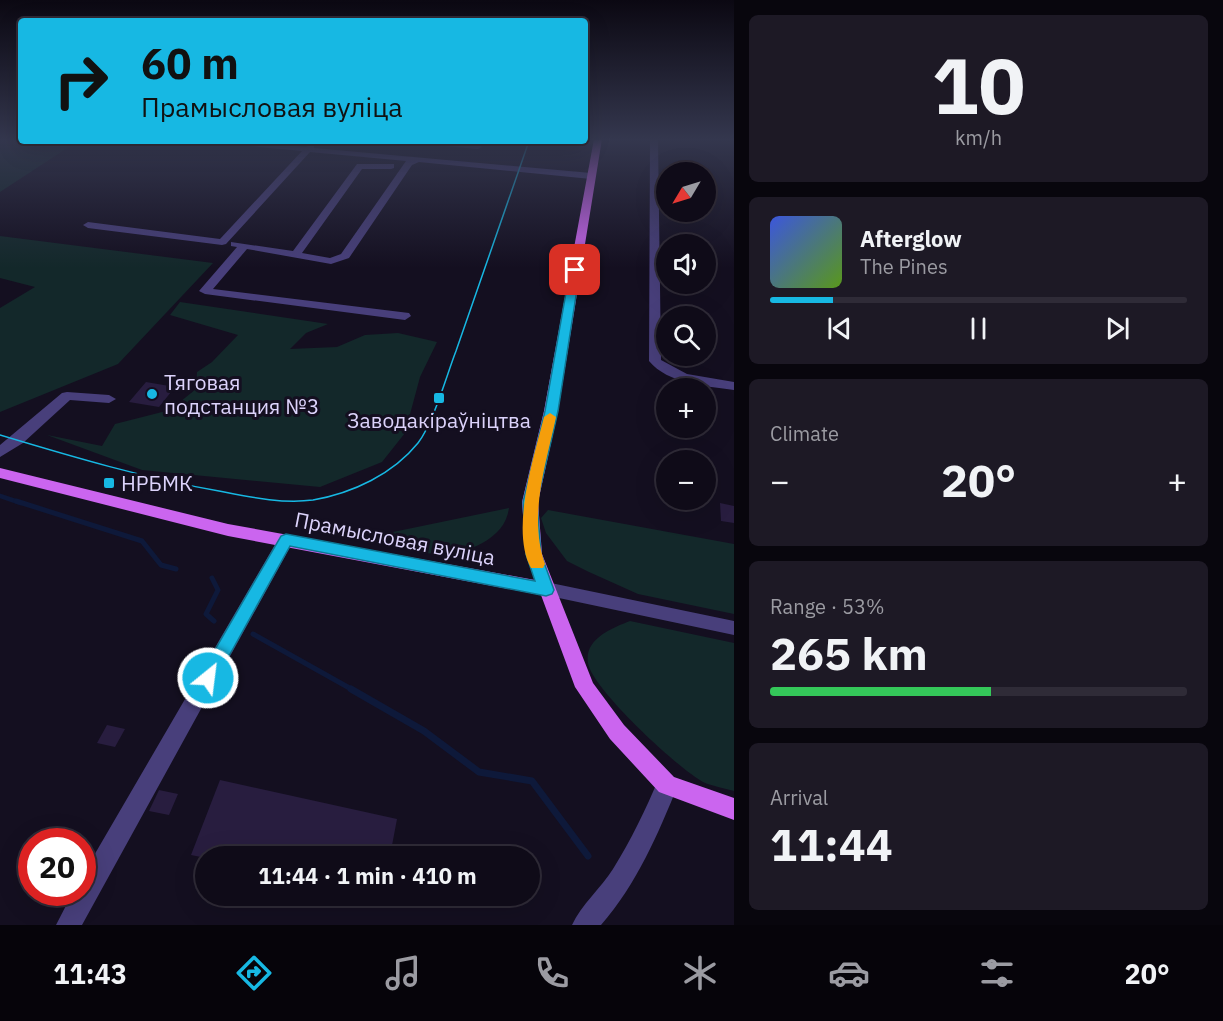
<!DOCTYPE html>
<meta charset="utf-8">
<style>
body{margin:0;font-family:"IBM Plex Sans",sans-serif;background:#1d1925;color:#f1f3f6;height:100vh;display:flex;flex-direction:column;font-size:22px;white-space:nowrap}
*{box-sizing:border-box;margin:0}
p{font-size:20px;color:#9b9ba2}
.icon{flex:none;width:33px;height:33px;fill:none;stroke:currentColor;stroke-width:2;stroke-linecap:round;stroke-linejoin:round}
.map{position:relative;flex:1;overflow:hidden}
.details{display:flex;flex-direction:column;gap:15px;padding:15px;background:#08060d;width:489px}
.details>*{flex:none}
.guide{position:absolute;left:18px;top:18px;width:570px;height:126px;border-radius:6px;box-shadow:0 6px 24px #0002,0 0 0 2px #2f2b37;background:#17b8e3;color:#111;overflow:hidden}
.needle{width:39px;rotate:232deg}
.tools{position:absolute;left:656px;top:162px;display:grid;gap:12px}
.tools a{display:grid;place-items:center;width:60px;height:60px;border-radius:50%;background:#0f0b18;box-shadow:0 6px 24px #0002,0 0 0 2px #2f2b37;font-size:30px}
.speed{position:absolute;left:18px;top:828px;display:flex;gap:12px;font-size:30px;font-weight:700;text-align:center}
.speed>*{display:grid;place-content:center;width:78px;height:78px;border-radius:50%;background:#0f0b18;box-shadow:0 6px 24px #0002,0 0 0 2px #2f2b37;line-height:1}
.speed .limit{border:9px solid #d22;background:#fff;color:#111}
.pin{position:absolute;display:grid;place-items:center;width:51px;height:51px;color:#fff;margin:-26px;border-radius:12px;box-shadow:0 3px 9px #0006}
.me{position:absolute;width:66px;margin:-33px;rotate:29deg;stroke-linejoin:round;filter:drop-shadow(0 0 4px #0008)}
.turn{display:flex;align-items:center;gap:21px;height:126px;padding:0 24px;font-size:27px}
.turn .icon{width:78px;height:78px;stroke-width:2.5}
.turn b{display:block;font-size:42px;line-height:51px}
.big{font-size:45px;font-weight:800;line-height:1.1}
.details .tile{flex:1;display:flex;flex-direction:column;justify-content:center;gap:9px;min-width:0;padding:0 21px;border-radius:9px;background:#1d1925}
.details .dial{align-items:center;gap:0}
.dial b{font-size:78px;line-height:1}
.song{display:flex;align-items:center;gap:18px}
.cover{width:72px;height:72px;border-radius:9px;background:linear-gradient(135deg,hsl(230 70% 55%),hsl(90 70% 35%))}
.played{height:6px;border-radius:3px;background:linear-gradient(90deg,#17b8e3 15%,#2f2b37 15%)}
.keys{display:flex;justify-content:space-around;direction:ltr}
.heat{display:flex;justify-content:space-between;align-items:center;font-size:33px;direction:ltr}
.charge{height:9px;border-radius:4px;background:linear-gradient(90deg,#34c759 53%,#2f2b37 0)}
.trip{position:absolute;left:195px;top:846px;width:345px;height:60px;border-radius:30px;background:#0f0b18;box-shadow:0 6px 24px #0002,0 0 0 2px #2f2b37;font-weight:800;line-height:60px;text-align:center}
.menu{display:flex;height:96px;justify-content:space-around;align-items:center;background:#06040a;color:#9b9ba2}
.menu .icon{width:42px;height:42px}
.menu .active{color:#17b8e3}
.menu b{font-size:27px;color:#f1f3f6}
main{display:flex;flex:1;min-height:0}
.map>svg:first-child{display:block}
.green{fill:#13282a}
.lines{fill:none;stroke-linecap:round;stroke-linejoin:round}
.stream-far2{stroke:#0e193a;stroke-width:4.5}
.stream-far1{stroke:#0e193a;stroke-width:5}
.stream{stroke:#0e193a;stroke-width:7}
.building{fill:#281d3f}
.minor{fill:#483f7b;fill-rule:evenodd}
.major{fill:#cb65ef;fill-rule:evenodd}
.tram{stroke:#17b8e3;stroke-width:1.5}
.route{fill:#17b8e3;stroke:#0f7894;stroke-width:1.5}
.slow{fill:#f59e0b}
.poi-dot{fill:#17b8e3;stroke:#140f20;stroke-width:2}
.labels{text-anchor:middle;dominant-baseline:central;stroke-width:6;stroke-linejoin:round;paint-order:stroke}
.poi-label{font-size:21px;fill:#dcd3fb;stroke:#140f20;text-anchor:start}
.street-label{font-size:21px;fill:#dcd3fb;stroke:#140f20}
</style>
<main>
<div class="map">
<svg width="734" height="925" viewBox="0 0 734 925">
<rect width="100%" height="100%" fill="#140f20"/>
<path class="green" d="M0,139H21V141H78L0,192Z
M0,236L213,263L118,364L0,412V308L35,287L0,278Z
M180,302L328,324L306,333L290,349L337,347L365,335L398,333L437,342L420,377L405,433L382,462L320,487L142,470L47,435L102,446L115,424L170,410L196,389L197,372L212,362L238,335L170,315Z
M509,508C505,540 466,554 437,554C413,553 387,545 364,538Z
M548,510L734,544V614L638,594L589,572L567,561L546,533L541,518Z
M630,621L734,643V791C724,788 712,786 703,782C679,769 592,689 588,663C584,639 612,628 630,621Z"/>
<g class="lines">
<path class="stream-far2" d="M0,496L21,503"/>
<path class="stream-far1" d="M16,501L142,541L161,565L176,569
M212,578L218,590L206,614L214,621
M253,634L353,690"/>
<path class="stream" d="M351,689L424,731L479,772L532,781L588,856"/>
</g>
<path class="building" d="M146,382L175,387L159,407L129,402Z
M720,503L734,506V523L721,521Z
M107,725L125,729L115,747L97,743Z
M220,780L397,819L390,856L206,858L191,855Z
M159,790L178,794L169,815L149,811Z"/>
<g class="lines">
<path class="minor" d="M650,139H658L661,360L687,374L734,382V390C706,386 668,384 649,361Z
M214,141H244L306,147L311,144H314V148L591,173L595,176L591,179L419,162L412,165L349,258L331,264L247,249L213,289L409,313L411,316L405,320L205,294L199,291L237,247L231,246V242L293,251L357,164H394V168L391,169H362L302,253L330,258L341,254L406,161L310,152L226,244L222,245L88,228L83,225L88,222L220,239L302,151L218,143Z
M407,141L478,145L482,147L478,149L411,143Z
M67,392L109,395L116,399L109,403L70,400L23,443L0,457V445L62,393Z
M286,534L292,536L294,540L82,925H56L73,892H82V876L280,536Z
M546,582L734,621V635L540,594L537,589L540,584Z
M667,775L675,778L678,785C658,834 637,884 601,925H572C581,905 601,888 613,869C631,840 646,809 659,778Z"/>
<path class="major" d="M594,139H602L558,411L538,502L542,554L593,683L624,725L674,777L734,798V820L659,792L610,739L575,687L541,595L228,536L0,478V468L228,524L535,580L526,554L522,502L544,411Z"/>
<path class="tram" d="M0,435C73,457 144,478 219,491C250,497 282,504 313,500C353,493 393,474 418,443C433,424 447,374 456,351C480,281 505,211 529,141"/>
</g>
<linearGradient id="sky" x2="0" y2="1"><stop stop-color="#0b0812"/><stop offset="0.52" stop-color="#34374e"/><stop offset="1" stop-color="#34374e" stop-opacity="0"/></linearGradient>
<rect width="734" height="268" fill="url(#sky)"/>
<path class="route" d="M575,267L580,270L558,411L537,502L541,554L554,590L552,594L546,596L290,546L214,683L208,685L202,683L199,678L202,672L281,536L286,534L535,581L526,554L523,502L545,411L570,270Z"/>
<path class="slow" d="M550,413L556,417C546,464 528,516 545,564L543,568H531C510,530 534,457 544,417Z"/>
<g class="poi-dot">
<circle cx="152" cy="394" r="6"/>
<rect x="433" y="392" width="12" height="12" rx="3"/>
<rect x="103" y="477" width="12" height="12" rx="3"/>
</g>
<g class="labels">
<g class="poi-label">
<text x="164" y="382">Тяговая<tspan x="164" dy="24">подстанция №3</tspan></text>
<text x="439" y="420" text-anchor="middle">Заводакіраўніцтва</text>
<text x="121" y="483">НРБМК</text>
</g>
<g class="street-label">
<text transform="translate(395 538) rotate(11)">Прамысловая вуліца</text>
</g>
</g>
</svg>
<div class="tools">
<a><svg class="needle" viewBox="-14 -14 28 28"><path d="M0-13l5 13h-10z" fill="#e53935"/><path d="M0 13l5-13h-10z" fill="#9b9ba2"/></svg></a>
<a><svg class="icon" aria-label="sound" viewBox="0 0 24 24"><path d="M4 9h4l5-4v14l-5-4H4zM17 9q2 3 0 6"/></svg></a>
<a><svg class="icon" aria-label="search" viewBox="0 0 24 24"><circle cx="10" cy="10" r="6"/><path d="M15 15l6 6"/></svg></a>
<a>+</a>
<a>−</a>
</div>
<div class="speed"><div class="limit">20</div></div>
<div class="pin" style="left:575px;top:270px;background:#d93025"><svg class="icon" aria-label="arrive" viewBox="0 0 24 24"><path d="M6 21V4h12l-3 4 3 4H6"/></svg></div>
<svg class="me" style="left:208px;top:678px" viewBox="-20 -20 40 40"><circle r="17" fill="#17b8e3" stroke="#fff" stroke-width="3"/><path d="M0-11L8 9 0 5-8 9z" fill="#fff"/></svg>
<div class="trip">11:44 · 1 min · 410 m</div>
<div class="guide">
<div class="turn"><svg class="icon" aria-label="right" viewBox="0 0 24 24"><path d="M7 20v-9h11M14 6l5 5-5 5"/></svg><div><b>60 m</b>Прамысловая вуліца</div></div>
</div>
</div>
<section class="details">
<div class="tile dial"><b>10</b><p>km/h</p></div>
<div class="tile">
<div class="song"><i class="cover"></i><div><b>Afterglow</b><p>The Pines</p></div></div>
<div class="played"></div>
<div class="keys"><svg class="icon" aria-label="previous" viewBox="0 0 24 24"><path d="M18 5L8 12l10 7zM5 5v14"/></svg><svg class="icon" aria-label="pause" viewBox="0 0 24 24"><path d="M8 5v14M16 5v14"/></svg><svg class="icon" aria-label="next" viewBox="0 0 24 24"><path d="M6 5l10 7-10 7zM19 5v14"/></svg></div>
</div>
<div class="tile"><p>Climate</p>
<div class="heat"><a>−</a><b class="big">20°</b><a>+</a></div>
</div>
<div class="tile"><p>Range · 53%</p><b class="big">265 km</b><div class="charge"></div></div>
<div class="tile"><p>Arrival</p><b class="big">11:44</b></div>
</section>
</main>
<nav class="menu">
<b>11:43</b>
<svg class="icon active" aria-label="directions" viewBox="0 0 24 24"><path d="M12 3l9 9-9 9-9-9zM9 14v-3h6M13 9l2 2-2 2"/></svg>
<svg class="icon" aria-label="music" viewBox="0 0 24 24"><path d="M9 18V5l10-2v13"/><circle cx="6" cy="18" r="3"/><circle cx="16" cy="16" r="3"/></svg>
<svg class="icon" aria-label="phone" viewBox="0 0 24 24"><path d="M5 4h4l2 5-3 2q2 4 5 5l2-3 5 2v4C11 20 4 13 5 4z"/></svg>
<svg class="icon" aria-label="climate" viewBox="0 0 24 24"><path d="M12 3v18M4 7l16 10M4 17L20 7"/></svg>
<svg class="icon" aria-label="car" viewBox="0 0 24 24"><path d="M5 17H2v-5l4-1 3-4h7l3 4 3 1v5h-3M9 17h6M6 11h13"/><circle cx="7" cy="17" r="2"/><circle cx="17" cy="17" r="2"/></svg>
<svg class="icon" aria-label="filters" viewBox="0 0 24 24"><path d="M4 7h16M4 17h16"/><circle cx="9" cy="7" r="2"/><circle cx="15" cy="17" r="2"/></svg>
<b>20°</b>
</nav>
